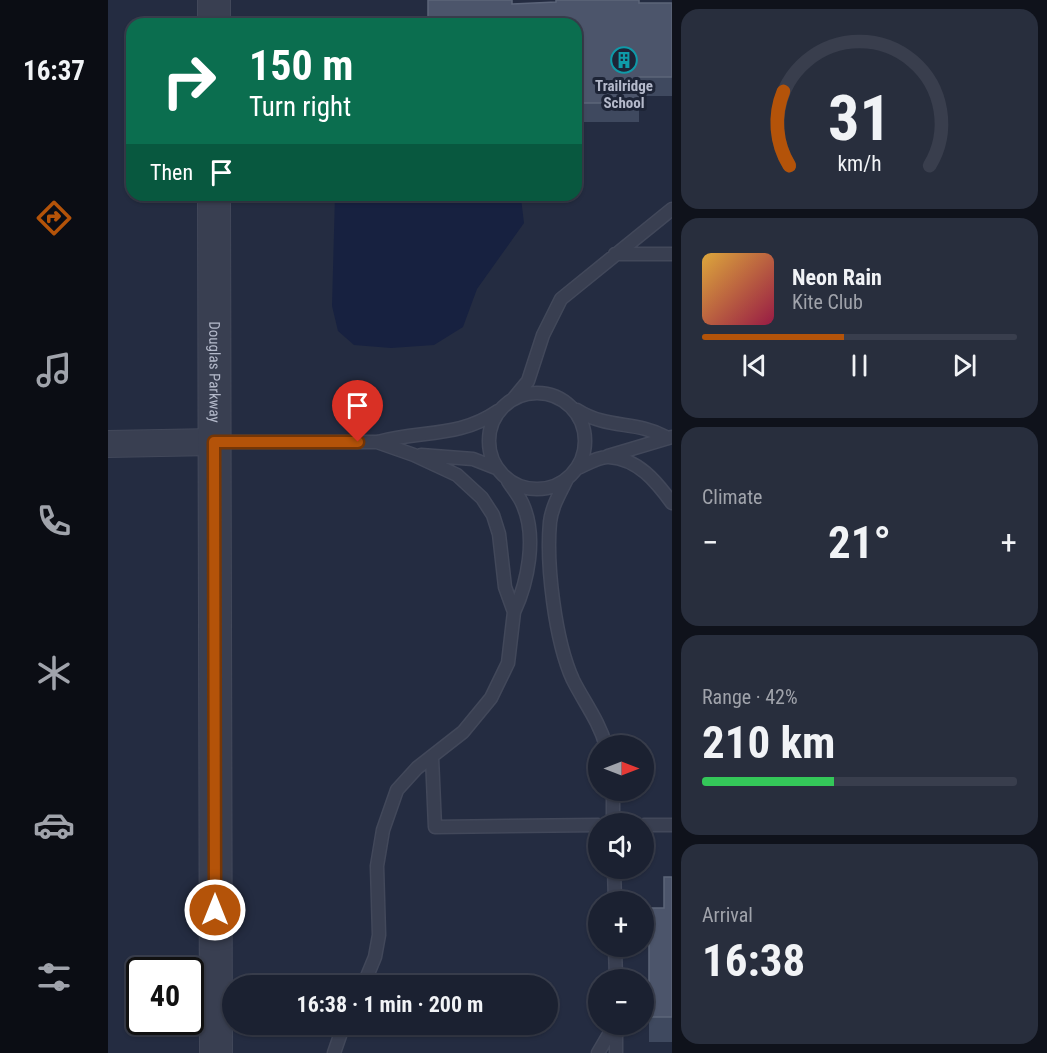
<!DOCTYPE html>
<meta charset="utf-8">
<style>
body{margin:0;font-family:"Roboto Condensed",sans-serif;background:#282e3d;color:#f1f3f6;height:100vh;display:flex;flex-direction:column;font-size:22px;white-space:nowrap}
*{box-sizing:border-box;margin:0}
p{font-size:20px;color:#a0a3ab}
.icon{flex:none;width:33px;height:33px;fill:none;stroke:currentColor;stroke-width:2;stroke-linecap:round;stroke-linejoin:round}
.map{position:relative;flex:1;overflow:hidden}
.details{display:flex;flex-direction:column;gap:9px;padding:9px;background:#0f121b;width:375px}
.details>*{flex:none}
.hud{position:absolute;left:18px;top:18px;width:456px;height:183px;border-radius:18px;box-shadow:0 2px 4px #0004,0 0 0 2px #393e4d;background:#0b6e4f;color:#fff;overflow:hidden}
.needle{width:39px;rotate:90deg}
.tools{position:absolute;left:480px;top:735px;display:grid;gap:12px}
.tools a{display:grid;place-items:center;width:66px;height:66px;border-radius:50%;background:#1b2131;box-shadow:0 2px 4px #0004,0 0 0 2px #393e4d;font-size:30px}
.speed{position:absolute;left:18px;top:957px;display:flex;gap:12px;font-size:30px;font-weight:700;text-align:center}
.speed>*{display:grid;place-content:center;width:78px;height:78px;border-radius:50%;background:#1b2131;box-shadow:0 2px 4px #0004,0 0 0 2px #393e4d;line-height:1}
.speed .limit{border:3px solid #111;border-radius:9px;background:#fff;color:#111}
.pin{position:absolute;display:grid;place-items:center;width:51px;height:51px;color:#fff;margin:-62px -26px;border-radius:50% 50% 50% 0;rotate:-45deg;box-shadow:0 0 6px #0007}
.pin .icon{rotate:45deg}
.me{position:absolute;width:66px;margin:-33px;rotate:0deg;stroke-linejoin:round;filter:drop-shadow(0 0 4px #0008)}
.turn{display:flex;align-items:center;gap:21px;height:126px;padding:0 24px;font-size:27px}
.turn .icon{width:78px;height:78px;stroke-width:2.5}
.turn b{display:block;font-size:42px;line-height:51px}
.then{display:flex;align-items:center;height:57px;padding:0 24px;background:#0003;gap:12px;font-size:22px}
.big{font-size:45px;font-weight:700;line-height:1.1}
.details .widget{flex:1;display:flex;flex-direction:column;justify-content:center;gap:9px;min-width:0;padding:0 21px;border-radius:18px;background:#282e3d}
.details .dial{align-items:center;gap:0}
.dial svg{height:156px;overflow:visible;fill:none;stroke:#393e4d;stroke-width:7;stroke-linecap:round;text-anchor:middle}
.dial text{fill:#f1f3f6;stroke:none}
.song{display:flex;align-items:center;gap:18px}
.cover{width:72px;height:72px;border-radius:9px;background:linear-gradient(135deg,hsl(40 70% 55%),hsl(340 70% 35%))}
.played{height:6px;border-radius:3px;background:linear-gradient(90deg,#b45309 45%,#393e4d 45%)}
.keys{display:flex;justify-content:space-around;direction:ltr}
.heat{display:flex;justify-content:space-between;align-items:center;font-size:33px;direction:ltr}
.charge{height:9px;border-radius:4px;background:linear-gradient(90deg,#34c759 42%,#393e4d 0)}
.trip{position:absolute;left:114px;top:975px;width:336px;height:60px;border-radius:30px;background:#1b2131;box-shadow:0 2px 4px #0004,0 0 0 2px #393e4d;font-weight:700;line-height:60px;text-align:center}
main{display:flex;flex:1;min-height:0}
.dock{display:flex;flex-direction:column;width:108px;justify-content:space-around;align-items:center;background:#0b0d14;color:#a0a3ab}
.dock .icon{width:42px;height:42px}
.dock .selected{color:#b45309}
.dock b{font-size:27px;color:#f1f3f6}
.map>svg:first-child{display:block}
.water{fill:#172140}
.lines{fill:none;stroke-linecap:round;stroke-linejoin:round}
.service-casing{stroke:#42485a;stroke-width:15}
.minor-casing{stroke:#42485a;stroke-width:28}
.tertiary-casing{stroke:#42485a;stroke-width:34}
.service{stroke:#393f51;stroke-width:12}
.minor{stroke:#393f51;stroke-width:26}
.tertiary{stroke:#393f51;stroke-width:32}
.wall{fill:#3f495f}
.building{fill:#4c556b;stroke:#5c657a;stroke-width:1.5}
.route-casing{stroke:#753606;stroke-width:15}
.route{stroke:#b45309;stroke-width:10}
.labels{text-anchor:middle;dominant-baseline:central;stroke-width:6;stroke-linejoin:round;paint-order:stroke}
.poi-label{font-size:15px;font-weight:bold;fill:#b5bacb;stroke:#1d2436}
.street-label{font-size:15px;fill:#b5bacb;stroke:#1d2436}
</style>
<main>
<nav class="dock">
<b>16:37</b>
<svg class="icon selected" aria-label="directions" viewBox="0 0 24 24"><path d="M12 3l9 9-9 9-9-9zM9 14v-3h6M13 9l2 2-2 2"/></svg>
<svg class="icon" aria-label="music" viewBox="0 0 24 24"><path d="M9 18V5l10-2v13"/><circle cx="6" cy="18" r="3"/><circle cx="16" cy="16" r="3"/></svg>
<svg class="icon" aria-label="phone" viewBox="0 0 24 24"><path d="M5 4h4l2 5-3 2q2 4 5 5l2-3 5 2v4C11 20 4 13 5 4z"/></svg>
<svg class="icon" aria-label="climate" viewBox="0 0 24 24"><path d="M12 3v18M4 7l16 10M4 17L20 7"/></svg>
<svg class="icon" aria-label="car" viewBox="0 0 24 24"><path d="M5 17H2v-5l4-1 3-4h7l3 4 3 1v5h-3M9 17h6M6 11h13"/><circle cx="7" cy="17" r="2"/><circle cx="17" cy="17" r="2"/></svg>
<svg class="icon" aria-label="filters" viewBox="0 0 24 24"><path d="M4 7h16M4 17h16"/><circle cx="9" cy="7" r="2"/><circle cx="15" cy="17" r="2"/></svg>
</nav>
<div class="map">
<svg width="564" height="1053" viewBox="0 0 564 1053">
<rect width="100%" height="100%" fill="#242c41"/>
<path class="water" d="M227,195H407L413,198L416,223L369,289L355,327L326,345L283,348L246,345L230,331L224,306Z"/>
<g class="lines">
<g class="service-casing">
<path id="service" d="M507,254H564
M381 441a48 48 0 1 1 96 0a48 48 0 1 1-96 0Z
M406,398L420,381L435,335L453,299L564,209
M469,410C501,430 527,420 558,437
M107,442H269L306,455L349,475L374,498L385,515L391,534L397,587L406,612L400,663L383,698L355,732L309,768L289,790L275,830L269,866L271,935L267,957L255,986
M270,442C314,430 351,438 390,411
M313,455L365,459L388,468
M500,456L564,437
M470,468C479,464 492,456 501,457C530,459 548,481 564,503
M459,479C452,493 444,506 442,522C438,564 447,641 465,680C476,702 491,721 498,746
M400,481C405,489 412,497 415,505C429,537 420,582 406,612
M324,757L327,827L490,825
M505,824V790
M536,825H564
M506,868L507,902
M507,946L508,980
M226,1053L236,1024
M490,1053L507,1024
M508,1053V1024"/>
</g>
<g class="minor-casing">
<path id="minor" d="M0,444L106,442"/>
</g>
<g class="tertiary-casing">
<g id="tertiary">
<path d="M106,0V24"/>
<path id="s1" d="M106,195L108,1053"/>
</g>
</g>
<use href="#service" class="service"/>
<use href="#minor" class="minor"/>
<use href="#tertiary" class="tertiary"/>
</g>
<path class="wall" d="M531,3H564V96H531V122H468V24L404,4Z
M564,877V1042H541V908H556Z"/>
<path class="building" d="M320,0H404V4L448,2V0H531V3H564V77H531V103H468V24H320Z
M556,877H564V1017H541V908H556Z"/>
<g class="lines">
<g class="route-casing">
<path id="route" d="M107,910L106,442H250"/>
</g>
<use href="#route" class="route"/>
</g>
<defs>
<g id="building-ring" transform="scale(1.35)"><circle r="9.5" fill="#1d2436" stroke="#0f9aa8" stroke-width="1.5"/><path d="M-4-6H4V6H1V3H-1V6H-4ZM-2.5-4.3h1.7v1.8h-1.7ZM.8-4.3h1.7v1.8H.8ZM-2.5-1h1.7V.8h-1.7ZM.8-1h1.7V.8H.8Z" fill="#0f9aa8"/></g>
</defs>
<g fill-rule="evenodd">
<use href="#building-ring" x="516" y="60"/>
</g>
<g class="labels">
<g class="poi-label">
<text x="516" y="86">Trailridge<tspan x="516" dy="17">School</tspan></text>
</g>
<g class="street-label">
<text stroke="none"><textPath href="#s1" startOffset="177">Douglas Parkway</textPath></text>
</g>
</g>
</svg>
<div class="tools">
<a><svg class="needle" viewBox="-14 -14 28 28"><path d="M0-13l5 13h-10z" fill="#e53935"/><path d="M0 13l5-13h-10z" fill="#a0a3ab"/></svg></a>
<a><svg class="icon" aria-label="sound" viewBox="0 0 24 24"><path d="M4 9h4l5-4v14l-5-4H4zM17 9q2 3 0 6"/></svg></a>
<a>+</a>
<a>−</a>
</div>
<div class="speed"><div class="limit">40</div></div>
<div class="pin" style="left:250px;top:442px;background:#d93025"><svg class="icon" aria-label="arrive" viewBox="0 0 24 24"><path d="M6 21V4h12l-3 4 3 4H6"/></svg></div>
<svg class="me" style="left:107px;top:910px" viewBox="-20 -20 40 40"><circle r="17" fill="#b45309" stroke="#fff" stroke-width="3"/><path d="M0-11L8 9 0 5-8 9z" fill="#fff"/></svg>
<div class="trip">16:38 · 1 min · 200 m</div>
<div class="hud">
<div class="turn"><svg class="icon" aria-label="right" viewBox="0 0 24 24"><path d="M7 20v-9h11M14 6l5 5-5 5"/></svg><div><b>150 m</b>Turn right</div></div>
<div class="then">Then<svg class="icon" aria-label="arrive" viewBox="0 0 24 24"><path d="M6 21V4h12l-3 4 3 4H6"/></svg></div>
</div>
</div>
<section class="details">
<div class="widget dial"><svg viewBox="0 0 100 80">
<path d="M14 69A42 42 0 1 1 86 69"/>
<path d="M14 69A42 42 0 0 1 11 31" stroke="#b45309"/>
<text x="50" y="56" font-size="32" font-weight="700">31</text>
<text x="50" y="72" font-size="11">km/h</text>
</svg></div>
<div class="widget">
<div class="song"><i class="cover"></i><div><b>Neon Rain</b><p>Kite Club</p></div></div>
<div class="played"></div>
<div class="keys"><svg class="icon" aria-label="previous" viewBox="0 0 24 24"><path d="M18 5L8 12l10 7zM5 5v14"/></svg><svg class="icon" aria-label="pause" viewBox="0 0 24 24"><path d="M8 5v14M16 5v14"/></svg><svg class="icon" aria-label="next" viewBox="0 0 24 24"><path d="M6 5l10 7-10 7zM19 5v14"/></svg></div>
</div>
<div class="widget"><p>Climate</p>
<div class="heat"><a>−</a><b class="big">21°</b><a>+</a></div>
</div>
<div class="widget"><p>Range · 42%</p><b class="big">210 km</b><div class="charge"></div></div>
<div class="widget"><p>Arrival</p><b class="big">16:38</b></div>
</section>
</main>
